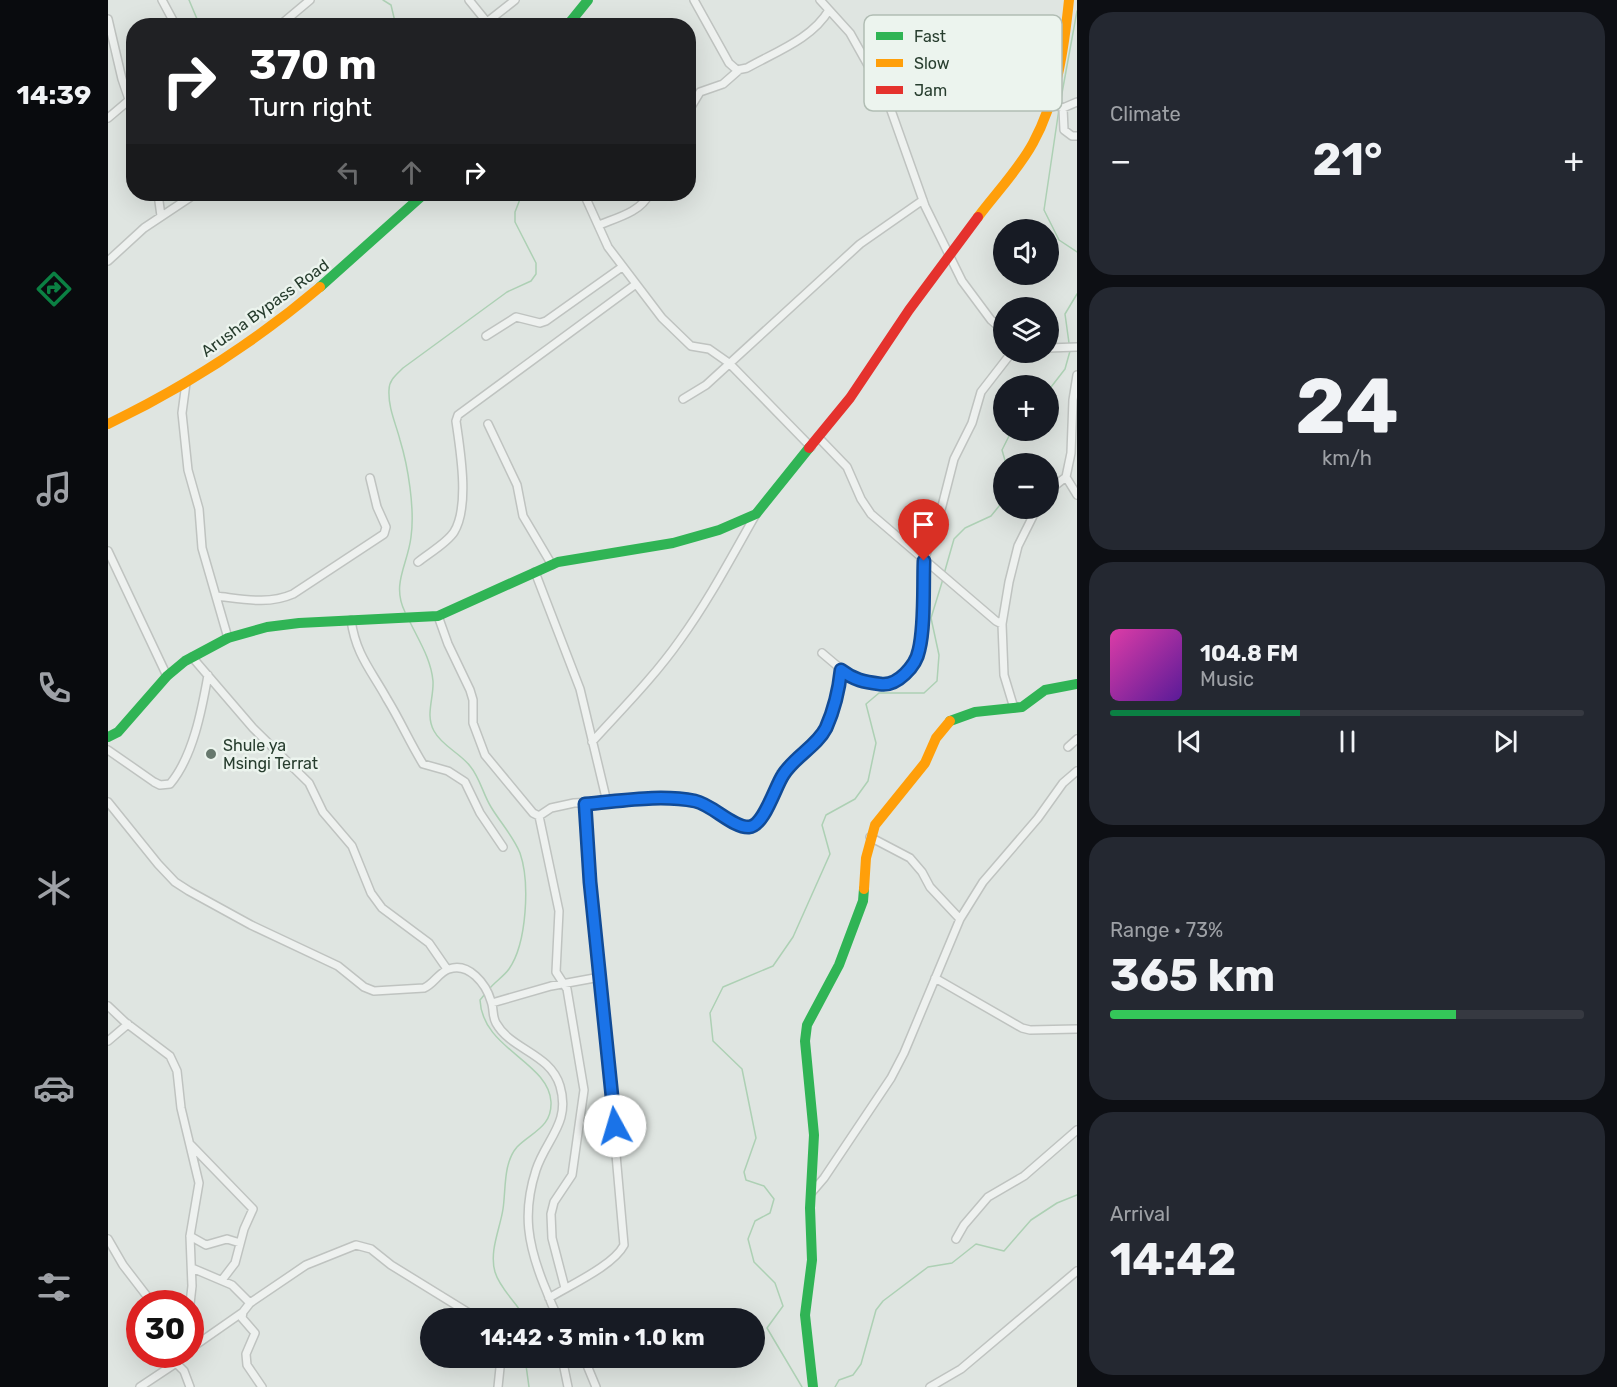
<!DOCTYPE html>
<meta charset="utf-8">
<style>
body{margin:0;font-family:Rubik,sans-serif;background:#242831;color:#f1f3f6;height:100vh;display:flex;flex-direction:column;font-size:22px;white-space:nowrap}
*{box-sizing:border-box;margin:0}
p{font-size:20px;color:#9ea1a6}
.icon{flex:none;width:33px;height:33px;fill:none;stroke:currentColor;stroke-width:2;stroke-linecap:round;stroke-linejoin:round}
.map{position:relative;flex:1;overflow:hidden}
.panel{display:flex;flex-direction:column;gap:12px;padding:12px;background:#0d0f14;width:540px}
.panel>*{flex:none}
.hud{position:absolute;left:18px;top:18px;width:570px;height:183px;border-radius:24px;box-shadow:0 6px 24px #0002;background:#202124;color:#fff;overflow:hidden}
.fabs{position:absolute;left:885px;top:219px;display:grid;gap:12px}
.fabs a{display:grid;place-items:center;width:66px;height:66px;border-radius:50%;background:#171b24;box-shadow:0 6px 24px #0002;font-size:30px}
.speed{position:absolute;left:18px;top:1290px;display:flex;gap:12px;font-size:30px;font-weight:700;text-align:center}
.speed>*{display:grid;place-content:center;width:78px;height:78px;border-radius:50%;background:#171b24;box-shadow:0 6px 24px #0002;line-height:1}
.speed .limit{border:9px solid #d22;background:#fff;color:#111}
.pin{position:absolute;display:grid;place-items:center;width:51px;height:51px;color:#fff;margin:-62px -26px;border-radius:50% 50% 50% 0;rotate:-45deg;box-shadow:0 0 6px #0007}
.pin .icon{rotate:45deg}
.me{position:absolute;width:66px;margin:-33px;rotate:354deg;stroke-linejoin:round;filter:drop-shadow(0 0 4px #0008)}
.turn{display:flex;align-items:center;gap:21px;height:126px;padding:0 24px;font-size:27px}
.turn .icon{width:78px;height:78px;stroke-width:2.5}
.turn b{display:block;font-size:42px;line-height:51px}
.lanes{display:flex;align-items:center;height:57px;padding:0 24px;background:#0003;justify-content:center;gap:30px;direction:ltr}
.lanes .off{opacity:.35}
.big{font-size:45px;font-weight:700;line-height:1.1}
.panel .widget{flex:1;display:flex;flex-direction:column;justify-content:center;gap:9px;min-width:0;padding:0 21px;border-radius:24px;background:#242831}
.panel .dial{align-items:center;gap:0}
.dial b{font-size:78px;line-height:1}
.song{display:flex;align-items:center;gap:18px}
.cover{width:72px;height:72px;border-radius:9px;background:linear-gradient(135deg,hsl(320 70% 55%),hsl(270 70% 35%))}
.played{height:6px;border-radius:3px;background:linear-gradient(90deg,#0b8043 40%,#363941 40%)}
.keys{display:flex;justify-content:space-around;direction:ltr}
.heat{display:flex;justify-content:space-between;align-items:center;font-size:33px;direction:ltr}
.charge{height:9px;border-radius:4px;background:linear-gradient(90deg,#34c759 73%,#363941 0)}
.trip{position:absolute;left:312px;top:1308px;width:345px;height:60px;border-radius:30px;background:#171b24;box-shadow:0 6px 24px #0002;font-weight:700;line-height:60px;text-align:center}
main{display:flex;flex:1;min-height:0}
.tabs{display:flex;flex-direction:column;width:108px;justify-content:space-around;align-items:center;background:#090b0e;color:#9ea1a6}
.tabs .icon{width:42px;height:42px}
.tabs .on{color:#0b8043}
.tabs b{font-size:27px;color:#f1f3f6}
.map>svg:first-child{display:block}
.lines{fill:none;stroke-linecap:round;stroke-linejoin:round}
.stream{stroke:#add0b4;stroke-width:1.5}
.street-casing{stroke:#bfc3c0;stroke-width:10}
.street{stroke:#eef1ef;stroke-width:7}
.fast{stroke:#30b455;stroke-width:10}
.slow{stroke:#ff9f0a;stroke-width:10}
.jam{stroke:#e5322d;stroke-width:10}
.route-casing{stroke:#114b97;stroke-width:15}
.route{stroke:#1a73e8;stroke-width:10}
.poi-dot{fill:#67786d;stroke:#ecf4ee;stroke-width:2}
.labels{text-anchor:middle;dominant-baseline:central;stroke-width:5;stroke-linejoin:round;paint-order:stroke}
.street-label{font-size:16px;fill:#273d2e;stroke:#ecf4ee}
.poi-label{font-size:16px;fill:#273d2e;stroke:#ecf4ee;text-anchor:start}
.key{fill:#ecf4ee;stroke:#b1bdb4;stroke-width:1.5}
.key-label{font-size:16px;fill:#273d2e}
</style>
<main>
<nav class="tabs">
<b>14:39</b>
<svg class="icon on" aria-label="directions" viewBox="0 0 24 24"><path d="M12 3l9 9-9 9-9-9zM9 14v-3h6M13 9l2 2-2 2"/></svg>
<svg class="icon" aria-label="music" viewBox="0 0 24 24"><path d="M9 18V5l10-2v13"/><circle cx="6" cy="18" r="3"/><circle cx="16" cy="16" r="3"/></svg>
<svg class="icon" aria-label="phone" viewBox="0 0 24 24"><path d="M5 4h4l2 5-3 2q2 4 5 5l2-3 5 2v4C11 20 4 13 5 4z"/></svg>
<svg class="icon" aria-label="climate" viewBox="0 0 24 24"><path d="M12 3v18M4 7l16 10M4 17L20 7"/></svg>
<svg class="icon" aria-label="car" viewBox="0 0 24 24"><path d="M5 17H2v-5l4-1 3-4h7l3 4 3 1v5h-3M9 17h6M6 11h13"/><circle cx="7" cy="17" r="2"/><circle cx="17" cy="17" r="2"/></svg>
<svg class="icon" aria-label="filters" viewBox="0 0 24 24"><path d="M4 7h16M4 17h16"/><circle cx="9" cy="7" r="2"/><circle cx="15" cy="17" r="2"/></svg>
</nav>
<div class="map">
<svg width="969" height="1387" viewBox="0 0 969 1387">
<rect width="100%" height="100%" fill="#dfe5e1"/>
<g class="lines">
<path class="stream" d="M81,0L92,26
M275,0L283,5L288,26
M952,104L969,11
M951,109L936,210L951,240L969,252
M961,343L957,314L969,294
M940,391L957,369L962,351
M898,464L894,450L904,430
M836,574L846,539L857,528L883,516L896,500
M297,612C283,584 300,564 303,537C307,509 300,466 292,440C288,424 280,408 281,390C281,380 288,375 295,368L399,292L423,281L428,274V263L407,222V212L414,194
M302,622C311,641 323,659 325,681C326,698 317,715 326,731C334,746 352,753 362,766C372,778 375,794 383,807C392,822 405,836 412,853C422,882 419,943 401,969C396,976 388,981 382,988
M377,994L372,1000C374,1049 441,1062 443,1102C444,1127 424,1132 409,1147C395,1163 398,1190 395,1209C392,1229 381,1251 387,1272C392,1289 409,1303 417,1318
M417,1358L421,1387
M694,1387L659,1328L675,1306L667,1283L646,1262L640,1239L647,1221L662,1213L666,1199L656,1186L638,1180L636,1172L648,1138L634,1069L605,1041L602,1013L615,987L665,966L685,937L722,854L714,825L718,815L747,799L760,781L768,743L758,704L771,693H816L829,681L831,655L823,618L835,579
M727,1387L731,1380L745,1375L753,1364L768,1310L775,1301L820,1267L844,1263L868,1244L896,1251L923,1220L949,1203L969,1195"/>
<g class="street-casing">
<path id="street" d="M54,0L68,26
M361,0L378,21
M586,0L621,63L629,70L639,68C667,52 704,39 721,10
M712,0L742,33L779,99L817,206L854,281L883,320L896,331
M0,19L14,79L26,114
M171,26L202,0
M374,26L407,0
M942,103L955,108L969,102
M955,108L956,130L964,136H969
M580,112L592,92L615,84L631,70
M0,118L26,96
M50,194L53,216
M476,194L500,247L554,318L583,346L601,349L621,363L703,447
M491,225C508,218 533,212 541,194
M0,261L36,228L87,194
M378,336L408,317L432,323L438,321L514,267
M940,348L969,347
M969,375L965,400L963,453L958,477L969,495
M78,383L74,413L80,470L91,509L94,548L120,638
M575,399L598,385L752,244L815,200
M380,424L409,485L415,516L444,565
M710,437L739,467L753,499L763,514L888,621L894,624
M940,491L958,477
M0,551L59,676
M310,562C321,553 339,543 346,532C362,506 352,449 348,421L350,415L528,284
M427,572L472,689L499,802
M108,596C135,599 160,605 185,594L276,534L278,527L269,507L262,478
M330,616L340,644L362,690L365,700V723L377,755L425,813L431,816L443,808L466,803L565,798L601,806L634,826L642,827L648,825L659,807L676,773L716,732L725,708L733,670
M243,620C248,655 263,670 279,699C292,720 302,743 315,764L340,771L357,782L372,813L395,847
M714,653L746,680L780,685L787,682L806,663L812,647L816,561L834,506L846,459L864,423L873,392L904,352
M84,657L145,728L201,783L215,812L244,846L263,893L274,908L321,943L339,969
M906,708L896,675L894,624L901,582L910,546L929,508
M484,742C514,709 546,677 572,640C601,600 624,556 648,514
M960,747L969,739
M0,750L46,782L52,785L62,784C85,757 94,709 100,675
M0,802L50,864L67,882L81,891L143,925L230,966L256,987L266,991L316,988C326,984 331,972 341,969C361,962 378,984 383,1001C386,1008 384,1016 388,1023C403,1050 442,1053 452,1086C463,1123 438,1139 428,1170C414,1213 420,1245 436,1285C441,1296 444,1308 451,1318
M431,816L451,911L448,972L459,989L476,1090L464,1175L446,1202L443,1214L444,1238L457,1288
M762,837L802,858L814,872L822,887L852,919
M827,978L914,1028L922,1030L969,1029
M384,1003L443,986L492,977
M0,1006L17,1022L62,1056L69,1071L73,1108L91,1183L82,1236L84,1286L82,1304
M0,1041L20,1024
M83,1145L145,1209L136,1229L127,1263L114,1280
M704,1192L716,1178L783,1078L796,1053L852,919L875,882L930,818L955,783L969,771
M82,1236L98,1245L119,1239L132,1243
M0,1239L15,1265L45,1304
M848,1239L856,1225L880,1197L916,1176L969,1130
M84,1268L124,1285L142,1303L198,1265L248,1245L263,1249L283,1265L369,1318
M441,1298C462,1285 505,1266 516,1245L477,804
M142,1303L135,1312L134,1318L147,1333L138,1354L139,1365L154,1387
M82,1349L135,1312
M454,1358L460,1387
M476,1358L488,1387
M68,1363L76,1371L82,1387
M32,1387L68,1363L73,1354
M390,1387L393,1358
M822,1387L853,1369L969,1271"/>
</g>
<use href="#street" class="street"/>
<path class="fast" d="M459,26L480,0
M212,287L316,194
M842,721L867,712L914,707L937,690L969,684
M0,737L10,732L59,676L77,661L120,638L159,627L191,623L330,616L450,562L565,543L611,530L648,514L701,448
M705,1387L697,1315L704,1260L702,1208L706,1135L697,1041L699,1025L731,965L755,901L756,889"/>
<path class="slow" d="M870,217C888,193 911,169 925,143C949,99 956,49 961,0
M0,424C77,387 147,342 212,287
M756,889L758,858L767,825L817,763L828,738L842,721"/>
<path class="jam" d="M701,448L742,398L801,310L870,217"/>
</g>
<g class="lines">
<g class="route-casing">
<path id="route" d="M507,1126L482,882L477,804C513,801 552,794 587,801C605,805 625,828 641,827C656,826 667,787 675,775C686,757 709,746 718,728C726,710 731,689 733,670C746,680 756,682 772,684C789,687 808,666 811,650C817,626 815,587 816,561"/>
</g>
<use href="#route" class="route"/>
</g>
<circle class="poi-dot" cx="103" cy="754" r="6"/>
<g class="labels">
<g class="street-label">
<text transform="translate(157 308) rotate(-36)">Arusha Bypass Road</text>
</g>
<g class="poi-label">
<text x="115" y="745">Shule ya<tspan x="115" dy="18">Msingi Terrat</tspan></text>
</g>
</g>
<rect x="756" y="15" width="198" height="96" rx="9" class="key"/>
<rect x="768" y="32" width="27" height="8" fill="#30b455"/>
<rect x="768" y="59" width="27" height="8" fill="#ff9f0a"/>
<rect x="768" y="86" width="27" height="8" fill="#e5322d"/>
<g class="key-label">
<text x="806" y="42">Fast</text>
<text x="806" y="69">Slow</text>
<text x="806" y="96">Jam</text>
</g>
</svg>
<div class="fabs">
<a><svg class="icon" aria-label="sound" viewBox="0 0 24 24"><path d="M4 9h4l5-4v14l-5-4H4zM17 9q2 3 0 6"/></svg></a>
<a><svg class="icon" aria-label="layers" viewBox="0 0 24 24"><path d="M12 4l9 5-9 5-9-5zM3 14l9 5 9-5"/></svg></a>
<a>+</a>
<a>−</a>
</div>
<div class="speed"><div class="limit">30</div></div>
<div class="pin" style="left:816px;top:561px;background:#d93025"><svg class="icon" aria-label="arrive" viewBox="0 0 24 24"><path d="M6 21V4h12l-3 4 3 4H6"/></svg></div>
<svg class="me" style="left:507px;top:1126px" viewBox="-20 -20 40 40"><circle r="19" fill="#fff"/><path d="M0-13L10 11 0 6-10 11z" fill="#1a73e8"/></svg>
<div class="trip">14:42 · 3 min · 1.0 km</div>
<div class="hud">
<div class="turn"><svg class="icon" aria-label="right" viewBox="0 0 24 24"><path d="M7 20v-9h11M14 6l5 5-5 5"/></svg><div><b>370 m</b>Turn right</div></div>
<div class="lanes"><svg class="icon off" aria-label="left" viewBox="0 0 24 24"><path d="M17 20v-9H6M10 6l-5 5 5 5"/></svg><svg class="icon off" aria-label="ahead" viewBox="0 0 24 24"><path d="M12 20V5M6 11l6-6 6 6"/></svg><svg class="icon" aria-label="right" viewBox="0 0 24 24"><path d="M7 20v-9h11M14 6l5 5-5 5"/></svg></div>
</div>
</div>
<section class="panel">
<div class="widget"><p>Climate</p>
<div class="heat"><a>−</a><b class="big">21°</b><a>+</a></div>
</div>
<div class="widget dial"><b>24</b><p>km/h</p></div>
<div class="widget">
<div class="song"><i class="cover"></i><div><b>104.8 FM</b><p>Music</p></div></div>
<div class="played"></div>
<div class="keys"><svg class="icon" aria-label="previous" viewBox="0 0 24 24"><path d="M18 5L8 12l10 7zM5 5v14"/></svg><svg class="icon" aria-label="pause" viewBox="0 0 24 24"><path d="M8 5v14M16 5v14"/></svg><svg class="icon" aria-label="next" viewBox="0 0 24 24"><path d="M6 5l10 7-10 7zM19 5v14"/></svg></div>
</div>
<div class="widget"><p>Range · 73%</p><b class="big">365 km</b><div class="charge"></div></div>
<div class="widget"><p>Arrival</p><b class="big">14:42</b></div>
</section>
</main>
